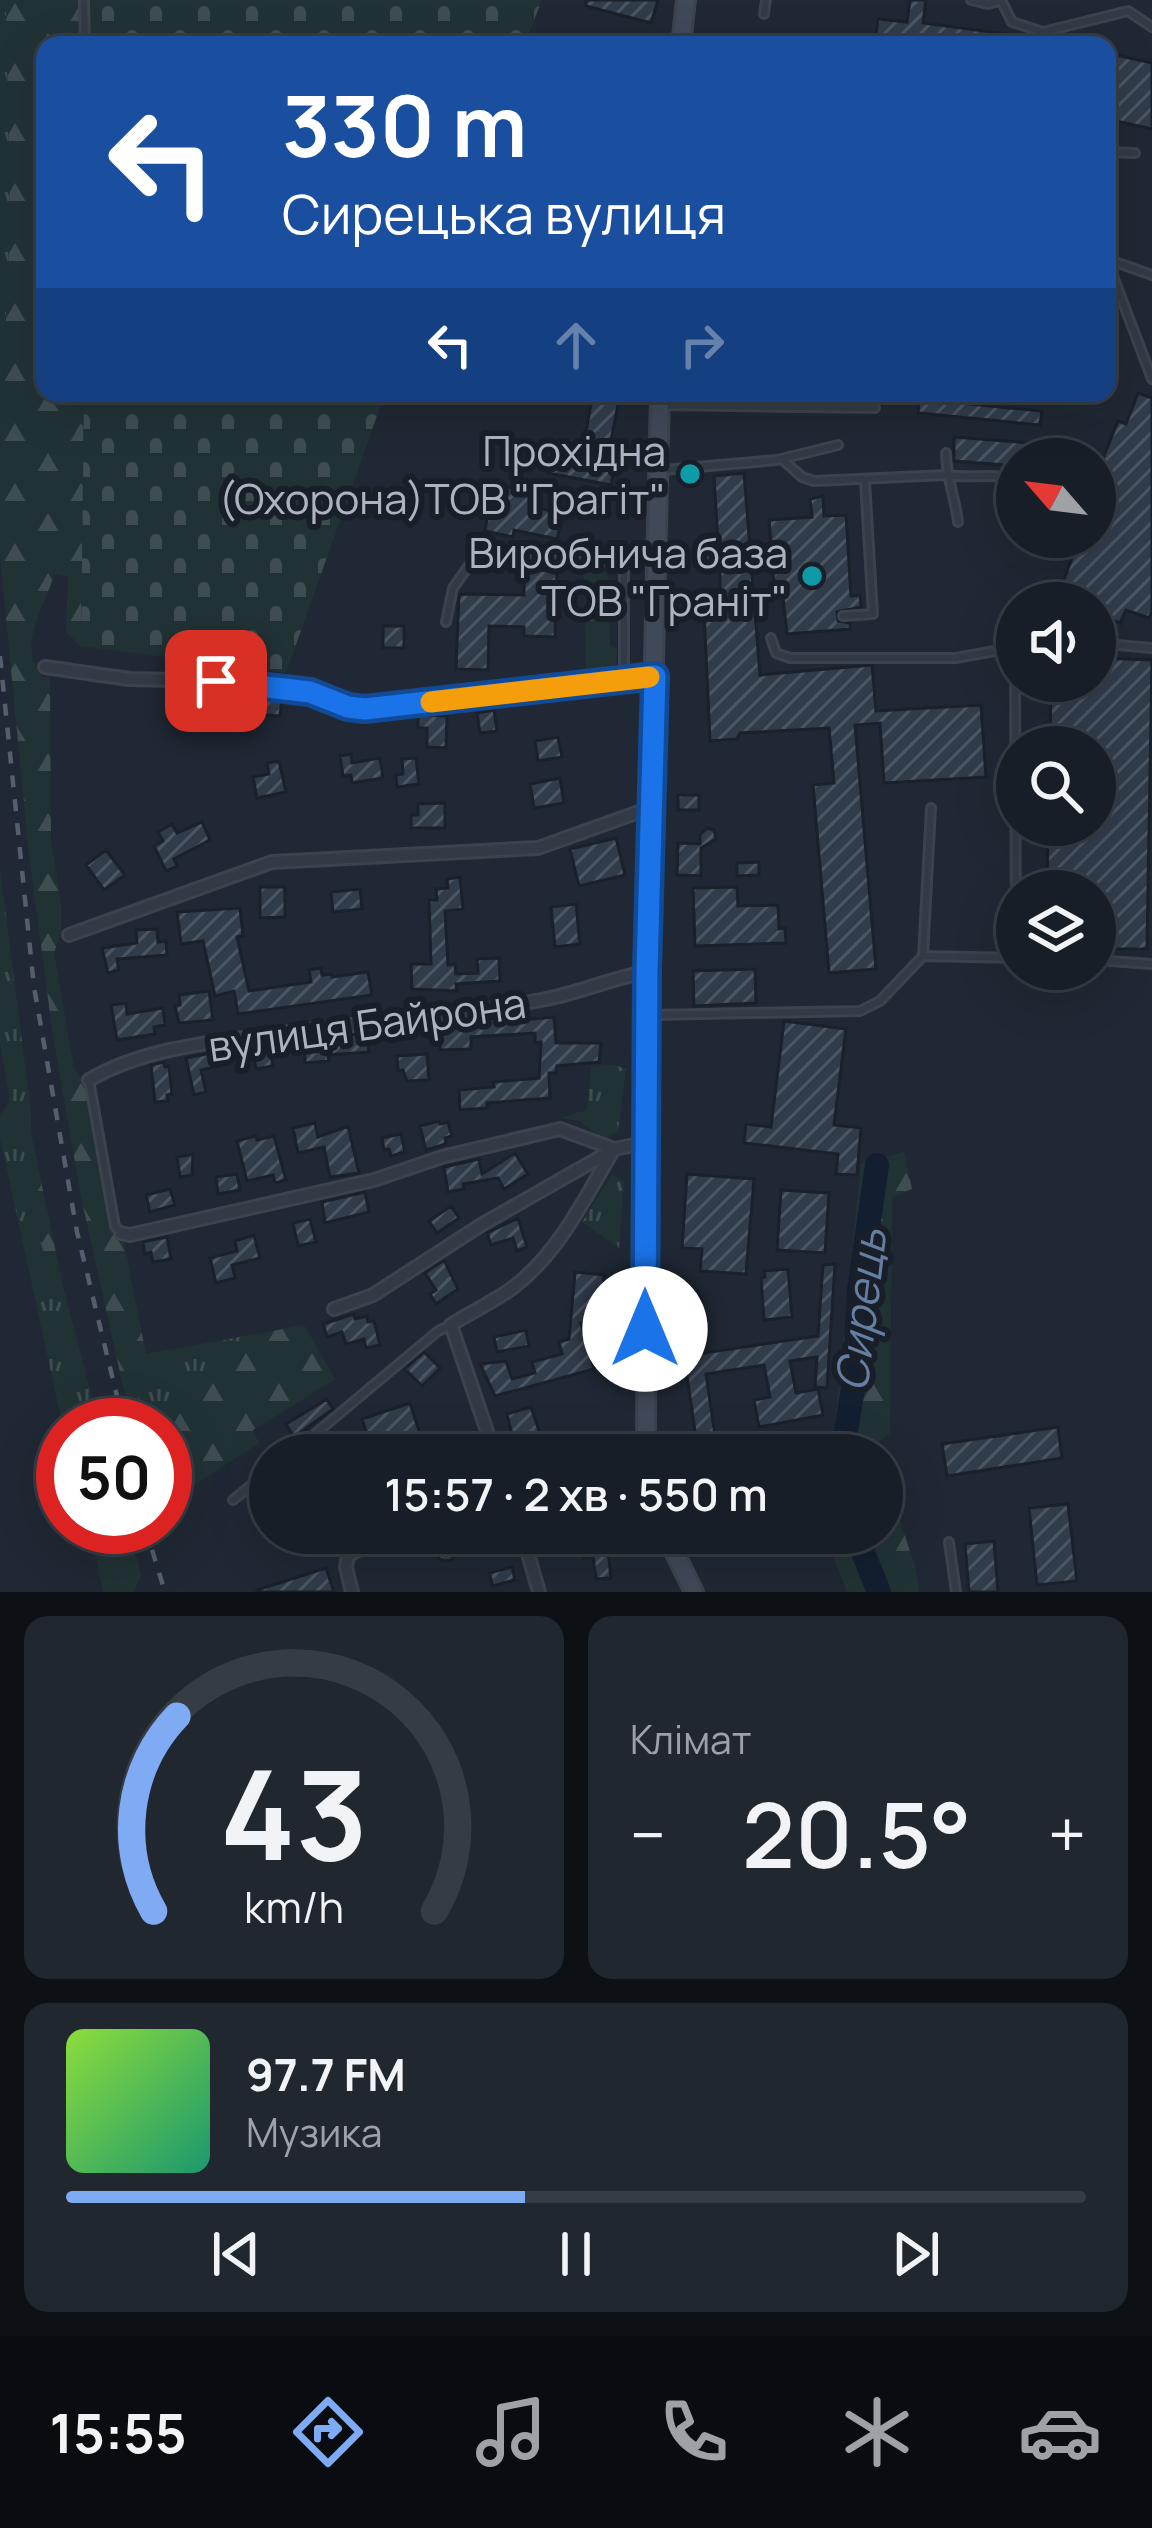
<!DOCTYPE html>
<html lang="uk">
<meta charset="utf-8">
<style>
body{margin:0;font-family:Manrope,sans-serif;background:#20272f;color:#f1f3f6;height:100vh;display:flex;flex-direction:column;font-size:45px;white-space:nowrap}
*{box-sizing:border-box;margin:0}
p{font-size:39px;color:#9ea2a7}
.icon{flex:none;width:66px;height:66px;fill:none;stroke:currentColor;stroke-width:2;stroke-linecap:round;stroke-linejoin:round}
.map{position:relative;height:1592px;overflow:hidden}
.details{display:flex;flex-direction:column;gap:24px;padding:24px;background:#0d1015;flex:1}
.details>*{flex:none}
.top-card{position:absolute;left:36px;top:36px;width:1080px;height:366px;border-radius:24px;box-shadow:0 12px 48px #0002,0 0 0 3px #363c44;background:#1a4fa0;color:#fff;overflow:hidden}
.needle{width:78px;rotate:298deg}
.controls{position:absolute;left:996px;top:438px;display:grid;gap:24px}
.controls a{display:grid;place-items:center;width:120px;height:120px;border-radius:50%;background:#171e27;box-shadow:0 12px 48px #0002,0 0 0 3px #363c44;font-size:60px}
.speed{position:absolute;left:36px;top:1398px;display:flex;gap:24px;font-size:60px;font-weight:700;text-align:center}
.speed>*{display:grid;place-content:center;width:156px;height:156px;border-radius:50%;background:#171e27;box-shadow:0 12px 48px #0002,0 0 0 3px #363c44;line-height:1}
.speed .limit{border:18px solid #d22;background:#fff;color:#111}
.pin{position:absolute;display:grid;place-items:center;width:102px;height:102px;color:#fff;margin:-51px;border-radius:24px;box-shadow:0 6px 18px #0006}
.me{position:absolute;width:132px;margin:-66px;rotate:0deg;stroke-linejoin:round;filter:drop-shadow(0 0 9px #0008)}
.turn{display:flex;align-items:center;gap:42px;height:252px;padding:0 48px;font-size:54px}
.turn .icon{width:156px;height:156px;stroke-width:2.5}
.turn b{display:block;font-size:84px;line-height:102px}
.lanes{display:flex;align-items:center;height:114px;padding:0 48px;background:#0003;justify-content:center;gap:60px;direction:ltr}
.lanes .off{opacity:.35}
.big{font-size:90px;font-weight:600;line-height:1.1}
.details .tile{flex:1;display:flex;flex-direction:column;justify-content:center;gap:18px;min-width:0;padding:0 42px;border-radius:24px;background:#20272f}
.details .dial{align-items:center;gap:0}
.dial svg{height:312px;overflow:visible;fill:none;stroke:#363c44;stroke-width:7;stroke-linecap:round;text-anchor:middle}
.dial text{fill:#f1f3f6;stroke:none}
.song{display:flex;align-items:center;gap:36px}
.cover{width:144px;height:144px;border-radius:18px;background:linear-gradient(135deg,hsl(90 70% 55%),hsl(160 70% 35%))}
.played{height:12px;border-radius:6px;background:linear-gradient(90deg,#7eabf4 45%,#363c44 45%)}
.keys{display:flex;justify-content:space-around;direction:ltr}
.heat{display:flex;justify-content:space-between;align-items:center;font-size:66px;direction:ltr}
.details .tiles{flex:1;display:grid;gap:24px;grid-template-columns:1fr 1fr}
.tile:last-child{grid-column:span 2}
.trip{position:absolute;left:249px;top:1434px;width:654px;height:120px;border-radius:60px;background:#171e27;box-shadow:0 12px 48px #0002,0 0 0 3px #363c44;font-weight:600;line-height:120px;text-align:center}
.tab-bar{display:flex;height:192px;justify-content:space-around;align-items:center;background:#090c10;color:#9ea2a7}
.tab-bar .icon{width:84px;height:84px}
.tab-bar .active{color:#7eabf4}
.tab-bar b{font-size:54px;color:#f1f3f6}
.map>svg:first-child{display:block}
.grass{fill:url(#grass-tufts)}
.forest{fill:url(#forest-firs)}
.cemetery{fill:url(#cemetery-stones)}
.lines{fill:none;stroke-linecap:round;stroke-linejoin:round}
.river{stroke:#131f30;stroke-width:24}
.building{fill:url(#building-hatch);stroke:#1a212b;stroke-width:3}
.lane-casing{stroke:#3c434e;stroke-width:12}
.street-casing{stroke:#3c434e;stroke-width:16}
.secondary-casing{stroke:#3c434e;stroke-width:22}
.lane{stroke:#323a45;stroke-width:6}
.street{stroke:#323a45;stroke-width:10}
.secondary{stroke:#404958;stroke-width:16}
.rail{stroke:#545e6c;stroke-width:4.5;stroke-dasharray:12 12;stroke-linecap:butt}
.route-casing{stroke:#114b97;stroke-width:30}
.route{stroke:#1a73e8;stroke-width:21}
.slow{stroke:#f59e0b;stroke-width:21}
.culture-dot{fill:#0f9aa8;stroke:#181f29;stroke-width:4.5}
.labels{text-anchor:middle;dominant-baseline:central;stroke-width:12;stroke-linejoin:round;paint-order:stroke}
.poi-label{font-size:42px;fill:#acb4c2;stroke:#181f29;text-anchor:end}
.street-label{font-size:42px;fill:#acb4c2;stroke:#181f29}
.water-label{font-size:45px;font-style:italic;fill:#657ea1;stroke:#181f29}
</style>
<div class="map">
<svg width="1152" height="1592" viewBox="0 0 1152 1592">
<defs>
<pattern id="grass-tufts" width="24" height="20" patternUnits="userSpaceOnUse" patternTransform="scale(3)"><rect width="24" height="20" fill="#213235"/><path d="M3 7l-1-3M5 7V3M7 7l1-3M15 17l-1-3M17 17v-4M19 17l1-3" fill="none" stroke="#3f4d51"/></pattern>
<pattern id="forest-firs" width="22" height="20" patternUnits="userSpaceOnUse" patternTransform="scale(3)"><rect width="22" height="20" fill="#213235"/><path d="M5 1l3.5 6h-7zM16 11l3.5 6h-7z" fill="#3f4d51"/></pattern>
<pattern id="cemetery-stones" width="16" height="16" patternUnits="userSpaceOnUse" patternTransform="scale(3)"><rect width="16" height="16" fill="#213235"/><path d="M2 7V4a2 2 0 0 1 4 0v3zM10 15v-3a2 2 0 0 1 4 0v3z" fill="#3f4d51"/></pattern>
<pattern id="building-hatch" width="6" height="6" patternUnits="userSpaceOnUse" patternTransform="scale(3)"><rect width="6" height="6" fill="#313c4b"/><path d="M-1 1l2-2M0 6l6-6M5 7l2-2" fill="none" stroke="#4c5663"/></pattern>
</defs>
<rect width="100%" height="100%" fill="#1f2834"/>
<path class="grass" d="M0,0H6L10,225L0,457Z
M604,572L608,576L610,646L617,649L615,668L586,672L584,573Z
M0,870L31,1111V1133L23,1146L50,1281L63,1286L99,1425L63,1427L0,1138V1115L10,1101L0,1043Z
M614,1065L626,1069L618,1131L604,1140L580,1121L560,1118L587,1110L591,1067Z
M612,1175L624,1181L619,1248L582,1222Z
M262,1333L159,1425H145L137,1413L146,1354Z
M90,1527H127L141,1574L134,1592H103Z"/>
<path class="forest" d="M6,0H79V45H45V393H84L81,646L66,632L68,577L54,574C45,609 15,645 43,677H50L51,841L61,904V931L54,953L74,1068L85,1084L111,1230L124,1243L146,1354L137,1413L125,1395L81,1197L53,1036L29,855L0,556V457L10,225Z
M31,1133L63,1286L50,1281L23,1145Z
M904,1152L912,1189L892,1197L890,1433L876,1444L879,1455H832L861,1164Z
M304,1325L335,1379L253,1430L259,1443L177,1496L165,1468V1425H159L262,1333Z
M882,1464L916,1570L919,1592H847L824,1533H882Z"/>
<path class="cemetery" d="M89,0H542L524,45H88Z
M84,393H385L286,673L81,646Z"/>
<g class="lines">
<path class="river" d="M842,1455L855,1376L859,1290L877,1165
M855,1533L879,1592"/>
</g>
<path class="building" d="M586,0H658L651,23L586,6Z
M910,0H926L923,23L1038,38L1037,45L875,43L878,19L907,22Z
M1107,53L1152,63V129L1107,119Z
M593,393H620L609,452L617,454L611,485L548,473L554,442L583,448Z
M1138,393L1152,398V611L1149,618L1126,610L1120,623L1095,614V603L1056,601L1072,558L1064,555L1071,537H1095V478L1118,421L1126,424Z
M919,399L1042,411L1040,425L918,413Z
M954,437L1029,443L1028,459H1017V466L954,461Z
M744,473L760,675L872,665L876,711L981,705L986,777L884,783L880,723L855,725L876,969L829,973L813,785L834,783L829,728L740,733L737,739L710,741L703,590L720,589V569L705,568V544L718,542L714,476Z
M521,482L538,486L534,507L563,514L557,539L514,530L513,537L485,531L488,514L497,516L503,486L519,489Z
M823,496L824,516L846,515L851,596L860,595L861,607L837,612L838,621L850,623V629L787,634L783,597L775,598L769,520L812,517L810,499Z
M524,570L557,571L555,637L524,636V627L489,626L488,670L456,669L459,594L524,595Z
M383,626H404V648H383Z
M1095,658L1152,660L1147,949H1095V891H1047L1048,825H1095V747H1050L1051,681H1095Z
M222,692L282,698L280,716L252,714L253,702L223,705Z
M494,710L497,731L480,733L477,713Z
M418,715L447,716L446,748L427,747V728H418Z
M558,737L562,757L538,761L535,741Z
M351,754L352,763L380,758L383,778L352,783L351,775L343,776L340,756Z
M416,758L419,784L397,787L396,775L403,774L402,759Z
M279,761L286,792L257,798L253,777L269,774L267,763Z
M560,778L564,803L534,808L530,784Z
M678,795H699V810H678Z
M445,803V828H411V815H418V804Z
M202,822L210,840L174,859L177,866L166,871L154,846L163,841L158,832L172,824L177,833Z
M707,828L714,830L716,839L701,848V876L677,875L678,843L700,844V835Z
M616,838L625,875L579,886L570,849Z
M106,850L125,875L104,890L86,865Z
M759,862V875L737,876V863Z
M460,877L463,909L445,911L448,965L455,964L456,974L478,973L477,959L499,958L500,981L456,984L457,991L412,989L411,964H431L429,900H437L436,889L448,888L447,879Z
M260,887H285V917L260,918Z
M737,887L738,906L778,905L779,929L785,928L786,943L695,946L693,888Z
M360,889L362,909L333,912L331,892Z
M576,904L580,944L555,947L551,907Z
M240,908L243,936L237,937L249,991L311,982L309,970L321,968L322,975L332,974V977L368,972L372,995L238,1014L234,991L215,996L203,941L181,944L177,912Z
M157,929L158,942L166,941L167,955L117,959L119,970L108,973L102,948L137,943L136,930Z
M755,969L756,1003L694,1006L693,971Z
M209,991L213,1020L179,1023L175,1006L180,1005L179,995Z
M126,1003L127,1014L163,1008L165,1025L154,1027L155,1034L117,1040L111,1005Z
M522,1015L523,1020L554,1017L556,1043H601L599,1062L557,1066L556,1073H549L550,1098L487,1103V1108L460,1110L459,1090L494,1087L493,1082L539,1078L541,1042L535,1043V1033L471,1037V1049L440,1050V1028L480,1027L479,1020Z
M784,1021L846,1029L834,1125L861,1128L857,1175L836,1174L838,1154L744,1143L746,1124L771,1127Z
M367,1033L369,1052L328,1055L329,1061L305,1063L304,1040Z
M269,1046L273,1066L256,1069L252,1049Z
M216,1052L218,1066L201,1070L206,1092L194,1095L186,1058Z
M427,1054L429,1080L407,1081L403,1070L398,1071L397,1056Z
M164,1062L165,1067L169,1066L172,1094L167,1095L168,1101L155,1102L151,1065Z
M439,1121L440,1124L448,1122L452,1136L445,1138L446,1144L426,1150L420,1126Z
M315,1123L318,1137L348,1126L359,1173L330,1177L324,1147L298,1153L293,1128Z
M401,1134L405,1152L391,1156L389,1149L384,1150L382,1138Z
M256,1136L257,1140L274,1136L286,1180L275,1183L273,1175L247,1181L237,1141Z
M515,1153L528,1174L504,1189L498,1178L463,1184L464,1189L448,1192L444,1167L479,1159L482,1174Z
M193,1154L192,1175L180,1177L177,1157Z
M237,1174L240,1190L218,1194L216,1177Z
M687,1174L754,1179L746,1274L700,1271L702,1249L682,1248Z
M170,1189L175,1205L150,1212L146,1195Z
M781,1190L829,1193L825,1253L777,1250Z
M365,1192L369,1212L325,1223L322,1202Z
M451,1206L459,1218L437,1233L429,1221Z
M518,1218L527,1247L517,1251L513,1238L491,1245L487,1233Z
M310,1219L316,1242L298,1246L293,1223Z
M254,1235L260,1258L232,1265L235,1278L216,1283L210,1258L237,1251L235,1241Z
M167,1237L171,1259L153,1262L151,1252L145,1254L143,1242Z
M444,1260L458,1289L436,1304L430,1294L436,1290L425,1273Z
M835,1264L827,1388L815,1387L817,1357L790,1361L796,1393L818,1389L823,1415L759,1427L754,1400L770,1397L764,1365L706,1374L715,1435L696,1438L684,1356L818,1336L823,1265Z
M788,1269L792,1317L764,1320L761,1278L765,1277L764,1271Z
M575,1272L604,1275L601,1324L581,1323L594,1369L495,1396L480,1364L506,1361L512,1379L535,1373L532,1362L562,1354L559,1342L569,1339Z
M698,1290L704,1320L676,1325L670,1295Z
M354,1314L355,1319L367,1316L368,1322L374,1321L380,1345L366,1348L364,1339L346,1344L342,1332L327,1337L323,1324Z
M526,1330L529,1346L497,1352L494,1337Z
M424,1352L440,1368L422,1386L405,1369Z
M327,1399L333,1409L294,1437L286,1424Z
M410,1403L421,1437L373,1453L362,1419Z
M531,1407L540,1434L545,1455H517L507,1414Z
M1058,1427L1062,1458L947,1476L942,1444Z
M1068,1504L1077,1581L1037,1585L1029,1508Z
M582,1533H606L611,1578L596,1579L593,1557L584,1558Z
M436 1551a10 10 0 1 1 20 0a10 10 0 1 1-20 0Z
M994,1541L998,1592H969L965,1544Z
M512,1567L515,1580L493,1586L489,1573Z
M326,1568L334,1592H258L257,1590Z"/>
<g class="lines">
<g class="lane-casing">
<path id="lane" d="M84,0L85,45
M971,0L988,4L1002,0
M1001,0L1012,22L1043,32L1128,11L1152,27
M764,14L766,0
M1107,152L1135,153
M1107,259L1152,275
M1107,260L1152,379
M663,405L875,408
M946,453C946,477 955,497 958,522
M782,459L802,477L814,481L946,475C970,479 993,472 1017,480
M663,470L777,460L838,445
M843,616L873,614L865,481
M446,622L453,588L470,564L492,558L624,562L644,547L655,545
M771,638L776,653L790,658H956L1017,647
M1095,643L1152,648
M1015,648L1016,958
M624,678V562
M923,956L931,808
M1095,960L1152,964
M651,1015L860,1011L880,1001L923,956L1017,958
M89,1080L115,1226L121,1233
M290,1455L438,1331L451,1325
M233,1500L270,1470
M949,1542L956,1592"/>
</g>
<g class="street-casing">
<path id="street" d="M45,667L129,679L216,681L310,692L356,709L655,677
M69,935L272,862L538,848L650,808
M89,1080C142,1049 206,1043 266,1035C357,1023 450,1017 541,1000C577,994 611,978 647,972
M121,1233L130,1235L374,1180L442,1157L560,1129L614,1149
M334,1309L373,1295L481,1225L611,1151
M495,1455L451,1325C472,1311 496,1301 515,1286C560,1251 585,1197 614,1149L645,1143
M522,1533L539,1592
M352,1592L346,1567L348,1556L358,1550L443,1533"/>
</g>
<g class="secondary-casing">
<path id="secondary" d="M681,45L686,0
M646,1455L647,972L660,393
M665,1533L694,1592"/>
</g>
<use href="#lane" class="lane"/>
<use href="#street" class="street"/>
<use href="#secondary" class="secondary"/>
<path class="rail" d="M0,656L34,987L77,1232L124,1425
M145,1527L165,1592"/>
</g>
<g class="lines">
<g class="route-casing">
<path id="route" d="M216,681L310,692L348,707L365,709L655,676L647,971L645,1329"/>
</g>
<use href="#route" class="route"/>
<path class="slow" d="M431,702L649,677"/>
</g>
<g class="culture-dot">
<circle cx="690" cy="474" r="12"/>
<circle cx="812" cy="576" r="12"/>
</g>
<g class="labels">
<g class="poi-label">
<text x="666" y="450">Прохідна<tspan x="666" dy="48">(Охорона)ТОВ "Грагіт"</tspan></text>
<text x="788" y="552">Виробнича база<tspan x="788" dy="48">ТОВ "Граніт"</tspan></text>
</g>
<g class="street-label">
<text transform="translate(367 1024) rotate(-8)">вулиця Байрона</text>
</g>
<g class="water-label">
<text transform="translate(860 1310) rotate(-83)">Сирець</text>
</g>
</g>
</svg>
<div class="controls">
<a><svg class="needle" viewBox="-14 -14 28 28"><path d="M0-13l5 13h-10z" fill="#e53935"/><path d="M0 13l5-13h-10z" fill="#9ea2a7"/></svg></a>
<a><svg class="icon" aria-label="sound" viewBox="0 0 24 24"><path d="M4 9h4l5-4v14l-5-4H4zM17 9q2 3 0 6"/></svg></a>
<a><svg class="icon" aria-label="search" viewBox="0 0 24 24"><circle cx="10" cy="10" r="6"/><path d="M15 15l6 6"/></svg></a>
<a><svg class="icon" aria-label="layers" viewBox="0 0 24 24"><path d="M12 4l9 5-9 5-9-5zM3 14l9 5 9-5"/></svg></a>
</div>
<div class="speed"><div class="limit">50</div></div>
<div class="pin" style="left:216px;top:681px;background:#d93025"><svg class="icon" aria-label="arrive" viewBox="0 0 24 24"><path d="M6 21V4h12l-3 4 3 4H6"/></svg></div>
<svg class="me" style="left:645px;top:1329px" viewBox="-20 -20 40 40"><circle r="19" fill="#fff"/><path d="M0-13L10 11 0 6-10 11z" fill="#1a73e8"/></svg>
<div class="trip">15:57 · 2 хв · 550 m</div>
<div class="top-card">
<div class="turn"><svg class="icon" aria-label="left" viewBox="0 0 24 24"><path d="M17 20v-9H6M10 6l-5 5 5 5"/></svg><div><b>330 m</b>Сирецька вулиця</div></div>
<div class="lanes"><svg class="icon" aria-label="left" viewBox="0 0 24 24"><path d="M17 20v-9H6M10 6l-5 5 5 5"/></svg><svg class="icon off" aria-label="ahead" viewBox="0 0 24 24"><path d="M12 20V5M6 11l6-6 6 6"/></svg><svg class="icon off" aria-label="right" viewBox="0 0 24 24"><path d="M7 20v-9h11M14 6l5 5-5 5"/></svg></div>
</div>
</div>
<section class="details">
<div class="tiles">
<div class="tile dial"><svg viewBox="0 0 100 80">
<path d="M14 69A42 42 0 1 1 86 69"/>
<path d="M14 69A42 42 0 0 1 20 19" stroke="#7eabf4"/>
<text x="50" y="56" font-size="32" font-weight="700">43</text>
<text x="50" y="72" font-size="11">km/h</text>
</svg></div>
<div class="tile"><p>Клімат</p>
<div class="heat"><a>−</a><b class="big">20.5°</b><a>+</a></div>
</div>
<div class="tile">
<div class="song"><i class="cover"></i><div><b>97.7 FM</b><p>Музика</p></div></div>
<div class="played"></div>
<div class="keys"><svg class="icon" aria-label="previous" viewBox="0 0 24 24"><path d="M18 5L8 12l10 7zM5 5v14"/></svg><svg class="icon" aria-label="pause" viewBox="0 0 24 24"><path d="M8 5v14M16 5v14"/></svg><svg class="icon" aria-label="next" viewBox="0 0 24 24"><path d="M6 5l10 7-10 7zM19 5v14"/></svg></div>
</div>
</div>
</section>
<nav class="tab-bar">
<b>15:55</b>
<svg class="icon active" aria-label="directions" viewBox="0 0 24 24"><path d="M12 3l9 9-9 9-9-9zM9 14v-3h6M13 9l2 2-2 2"/></svg>
<svg class="icon" aria-label="music" viewBox="0 0 24 24"><path d="M9 18V5l10-2v13"/><circle cx="6" cy="18" r="3"/><circle cx="16" cy="16" r="3"/></svg>
<svg class="icon" aria-label="phone" viewBox="0 0 24 24"><path d="M5 4h4l2 5-3 2q2 4 5 5l2-3 5 2v4C11 20 4 13 5 4z"/></svg>
<svg class="icon" aria-label="climate" viewBox="0 0 24 24"><path d="M12 3v18M4 7l16 10M4 17L20 7"/></svg>
<svg class="icon" aria-label="car" viewBox="0 0 24 24"><path d="M5 17H2v-5l4-1 3-4h7l3 4 3 1v5h-3M9 17h6M6 11h13"/><circle cx="7" cy="17" r="2"/><circle cx="17" cy="17" r="2"/></svg>
</nav>
